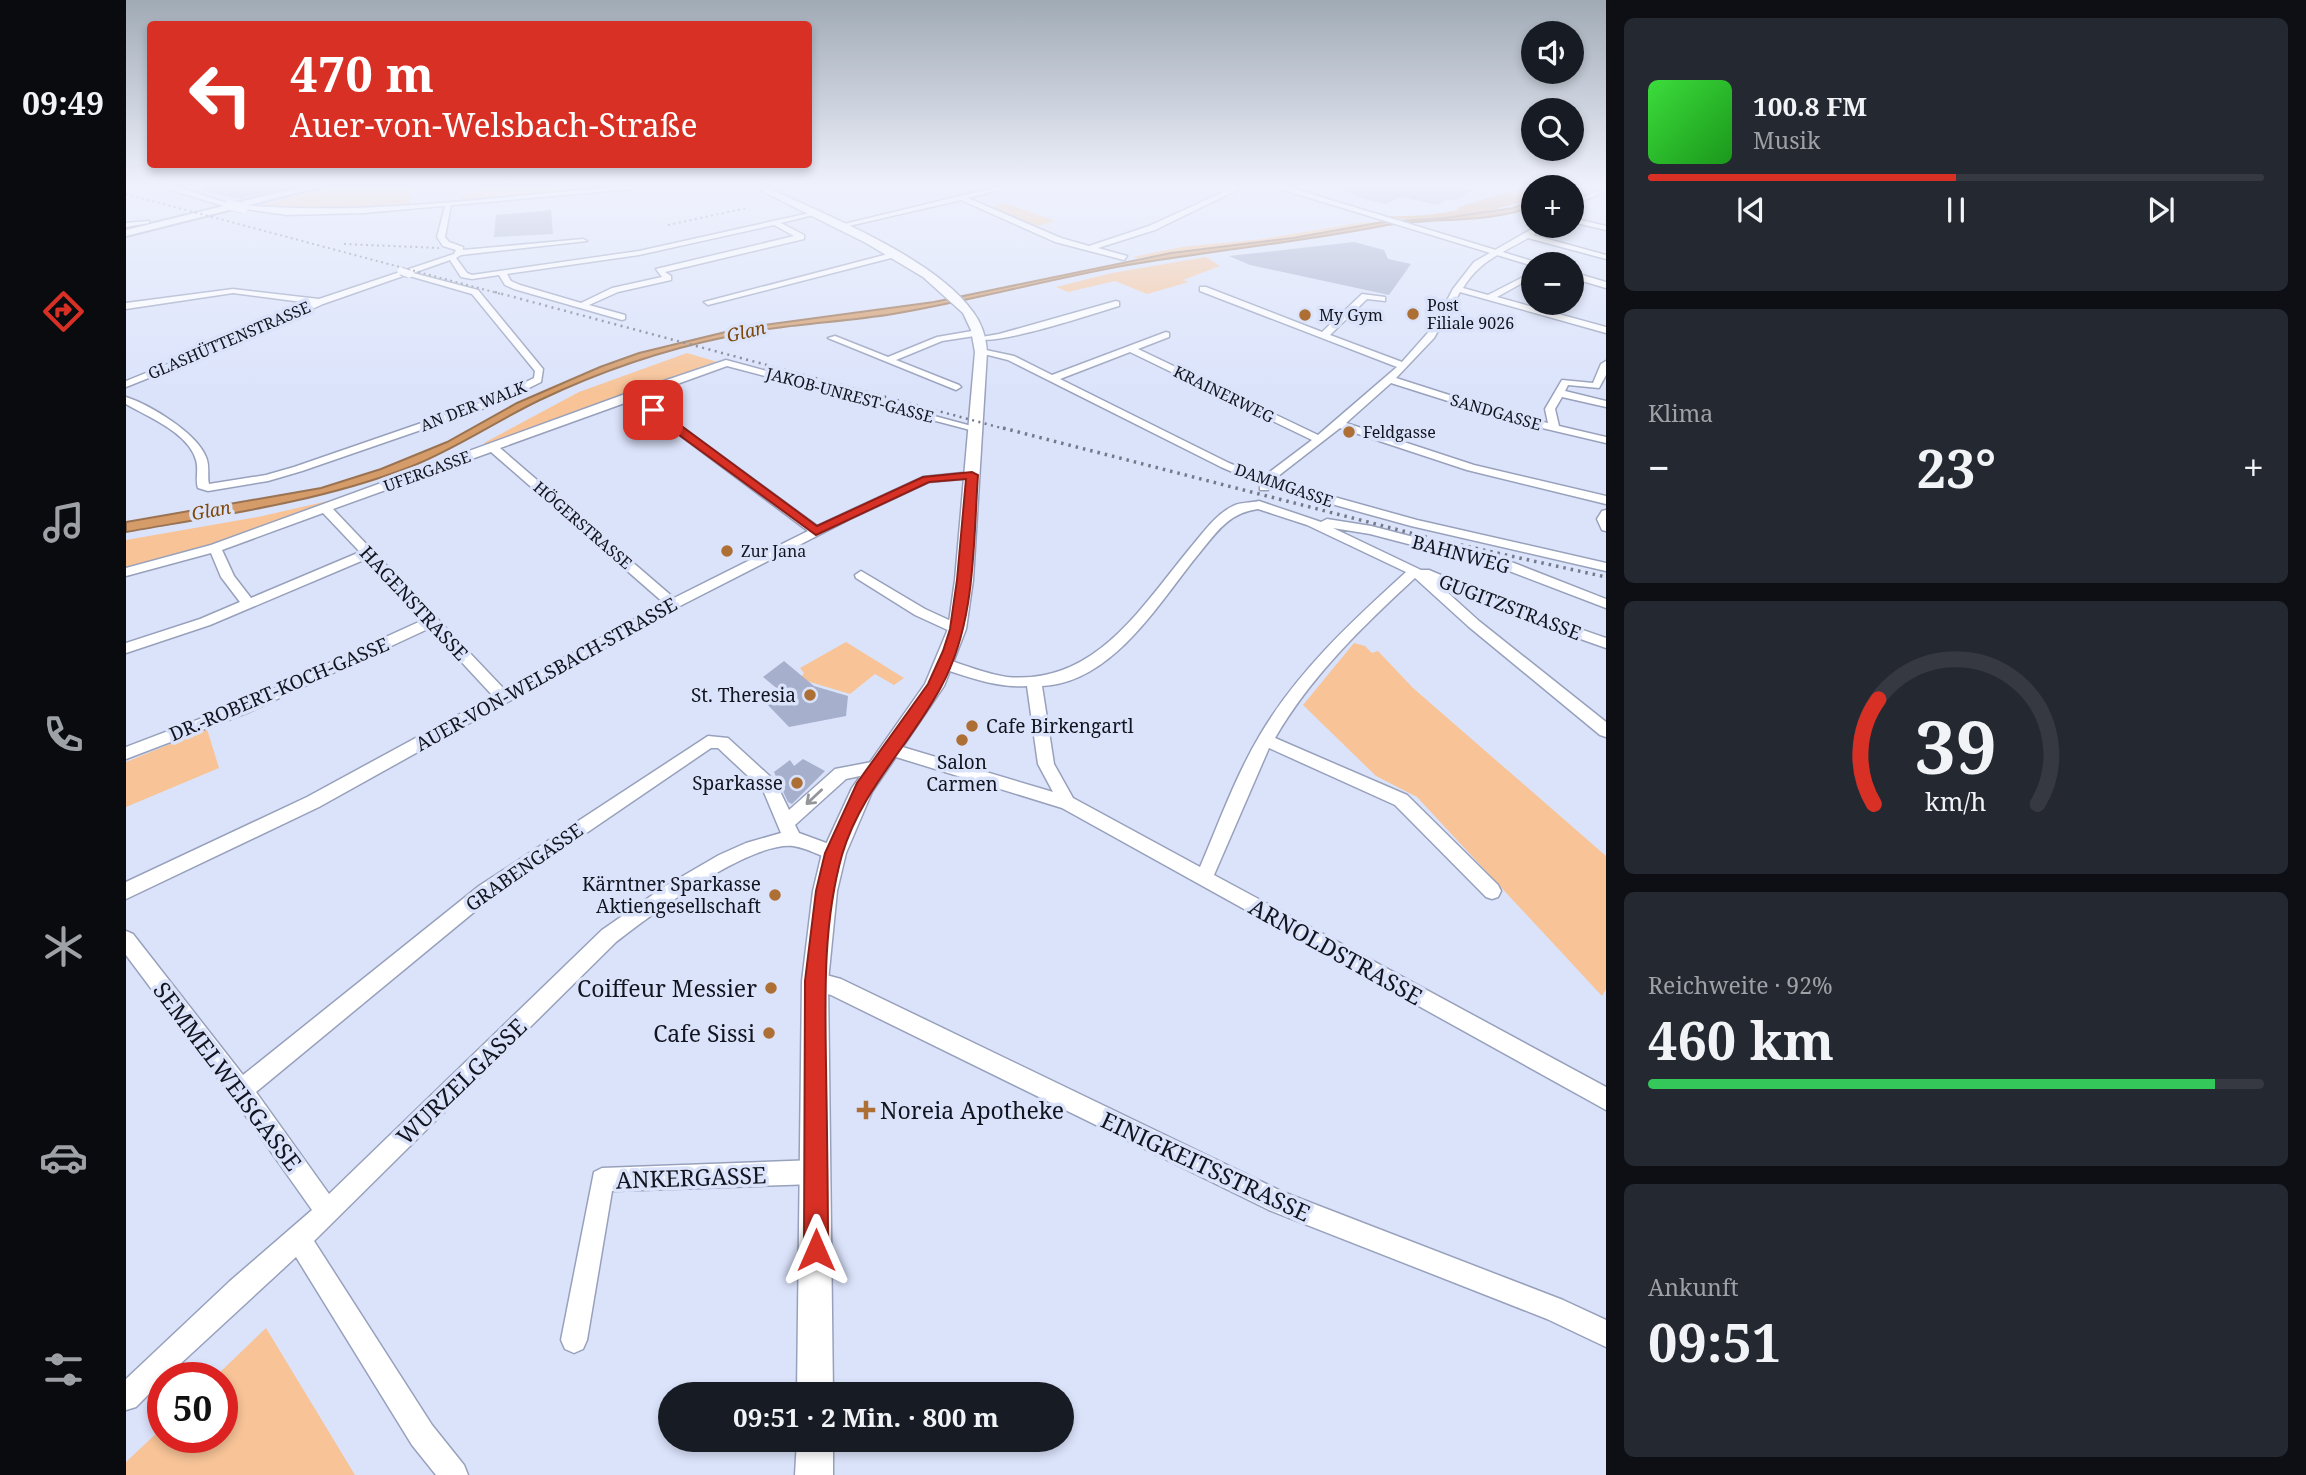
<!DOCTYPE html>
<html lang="de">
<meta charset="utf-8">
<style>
body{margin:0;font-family:"Noto Serif",serif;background:#242831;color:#f1f3f6;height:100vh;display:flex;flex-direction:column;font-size:26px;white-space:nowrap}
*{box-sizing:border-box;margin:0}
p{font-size:23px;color:#9ea1a6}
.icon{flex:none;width:38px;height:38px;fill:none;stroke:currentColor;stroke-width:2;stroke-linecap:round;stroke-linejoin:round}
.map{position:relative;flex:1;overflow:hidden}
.side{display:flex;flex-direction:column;gap:18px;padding:18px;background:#0d0f14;width:700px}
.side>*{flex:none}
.hud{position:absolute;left:21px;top:21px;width:665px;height:147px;border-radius:7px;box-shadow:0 4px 10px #0003;background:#d93025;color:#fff;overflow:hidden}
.tools{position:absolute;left:1395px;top:21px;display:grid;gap:14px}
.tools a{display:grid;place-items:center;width:63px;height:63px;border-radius:50%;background:#171b24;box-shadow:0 4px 10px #0003;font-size:35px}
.speed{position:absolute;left:21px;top:1362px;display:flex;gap:14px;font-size:35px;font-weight:700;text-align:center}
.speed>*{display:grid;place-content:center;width:91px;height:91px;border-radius:50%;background:#171b24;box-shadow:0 4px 10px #0003;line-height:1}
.speed .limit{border:10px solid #d22;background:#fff;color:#111}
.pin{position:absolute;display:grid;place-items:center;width:60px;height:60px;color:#fff;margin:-30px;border-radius:14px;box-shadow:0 4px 10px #0006}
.me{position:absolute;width:77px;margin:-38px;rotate:0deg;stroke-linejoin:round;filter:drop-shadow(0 0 5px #0008)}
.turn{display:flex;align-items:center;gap:24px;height:147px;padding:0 28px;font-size:32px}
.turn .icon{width:91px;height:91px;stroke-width:2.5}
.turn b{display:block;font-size:49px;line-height:60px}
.big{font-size:52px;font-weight:700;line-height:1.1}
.side .tile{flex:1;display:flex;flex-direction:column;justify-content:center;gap:10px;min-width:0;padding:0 24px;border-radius:10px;background:#242831}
.side .dial{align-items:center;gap:0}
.dial svg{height:182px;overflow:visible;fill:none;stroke:#363941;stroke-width:7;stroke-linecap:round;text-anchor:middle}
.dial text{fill:#f1f3f6;stroke:none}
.song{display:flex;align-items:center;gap:21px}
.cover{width:84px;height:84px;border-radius:10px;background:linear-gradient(135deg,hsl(120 70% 55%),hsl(120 70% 35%))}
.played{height:7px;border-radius:4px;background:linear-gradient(90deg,#d93025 50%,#363941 50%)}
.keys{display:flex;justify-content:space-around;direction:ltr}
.heat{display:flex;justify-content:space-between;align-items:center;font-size:38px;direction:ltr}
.charge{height:10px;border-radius:5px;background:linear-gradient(90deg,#34c759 92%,#363941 0)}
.trip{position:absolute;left:532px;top:1382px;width:416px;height:70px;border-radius:35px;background:#171b24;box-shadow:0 4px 10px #0003;font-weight:700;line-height:70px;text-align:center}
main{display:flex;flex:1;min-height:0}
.tabs{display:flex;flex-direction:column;width:126px;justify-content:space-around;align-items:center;background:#090b0e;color:#9ea1a6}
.tabs .icon{width:49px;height:49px}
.tabs .active{color:#d93025}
.tabs b{font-size:32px;color:#f1f3f6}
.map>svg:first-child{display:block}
.green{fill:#f7c397}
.forest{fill:#dda26f}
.water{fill:#d59b68;stroke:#9a7352;stroke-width:2}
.building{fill:#a6afcc}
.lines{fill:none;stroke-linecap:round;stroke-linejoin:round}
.street-casing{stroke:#98a1bc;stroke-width:3}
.secondary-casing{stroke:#98a1bc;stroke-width:3}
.primary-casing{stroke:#98a1bc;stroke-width:4}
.street{fill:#fff;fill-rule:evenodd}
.secondary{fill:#fff;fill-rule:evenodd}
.primary{fill:#fff;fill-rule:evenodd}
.rail-far2{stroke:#747a8a;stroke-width:2;stroke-dasharray:2 3.5;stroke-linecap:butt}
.rail-far1{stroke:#747a8a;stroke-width:2.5;stroke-dasharray:2 4.5;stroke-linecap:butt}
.rail{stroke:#747a8a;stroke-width:3.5;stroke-dasharray:2.5 5;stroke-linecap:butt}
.street-bridge-casing{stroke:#98a1bc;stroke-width:9;stroke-linecap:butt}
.secondary-bridge-casing{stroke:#98a1bc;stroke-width:11;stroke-linecap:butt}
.street-bridge{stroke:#fff;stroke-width:7}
.secondary-bridge{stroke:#fff;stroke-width:10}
.oneway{stroke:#94969a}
.route{fill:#d93025;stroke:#8d1f18;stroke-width:2}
.poi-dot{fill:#ad6f34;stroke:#dbe3fb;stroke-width:2.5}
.labels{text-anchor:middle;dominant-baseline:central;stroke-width:7;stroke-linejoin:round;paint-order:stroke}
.far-poi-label{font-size:16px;fill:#12151f;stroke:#dbe3fb;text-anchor:start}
.far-street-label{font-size:16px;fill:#12151f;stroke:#dbe3fb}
.far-water-label{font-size:18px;font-style:italic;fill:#7e4707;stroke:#dbe3fb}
.street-label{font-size:19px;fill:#12151f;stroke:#dbe3fb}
.poi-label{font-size:19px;fill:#12151f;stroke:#dbe3fb;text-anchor:end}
.near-street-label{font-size:23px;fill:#12151f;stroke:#dbe3fb}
.near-poi-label{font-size:23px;fill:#12151f;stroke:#dbe3fb;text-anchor:end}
</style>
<main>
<nav class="tabs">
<b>09:49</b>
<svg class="icon active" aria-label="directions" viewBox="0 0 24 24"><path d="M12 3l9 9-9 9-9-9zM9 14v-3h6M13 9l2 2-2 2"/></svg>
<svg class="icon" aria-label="music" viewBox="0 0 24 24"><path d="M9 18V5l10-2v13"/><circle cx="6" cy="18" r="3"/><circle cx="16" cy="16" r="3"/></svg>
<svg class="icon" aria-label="phone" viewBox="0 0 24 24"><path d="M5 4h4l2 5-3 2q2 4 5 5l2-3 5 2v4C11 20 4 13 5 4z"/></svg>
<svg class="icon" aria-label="climate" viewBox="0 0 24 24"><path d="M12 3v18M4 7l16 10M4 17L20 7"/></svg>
<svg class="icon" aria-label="car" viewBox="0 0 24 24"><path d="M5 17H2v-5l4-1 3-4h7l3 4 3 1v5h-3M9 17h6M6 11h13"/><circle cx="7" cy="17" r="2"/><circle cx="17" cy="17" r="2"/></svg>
<svg class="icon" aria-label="filters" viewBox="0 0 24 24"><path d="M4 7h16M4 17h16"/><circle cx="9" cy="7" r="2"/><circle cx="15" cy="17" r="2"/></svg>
</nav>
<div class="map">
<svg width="1480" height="1475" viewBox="0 0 1480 1475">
<rect width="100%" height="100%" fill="#dbe3fb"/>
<path class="green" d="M205,187H286L284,205L162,210L132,206Z
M354,187H499L331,201Z
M879,203L929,221L908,227L864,207Z
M1254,222L1167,238L1011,258L1007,257L1056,247L1137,239L1232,223Z
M1080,257L1094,266L1057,280L1063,282L1021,294L989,281L942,292L930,287L986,273Z
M561,353L595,363L501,393L361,445L358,443L453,392Z
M202,501L205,503L94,543L0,568V540L132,517Z
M720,642L778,678L768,685L749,674L724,694L674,679L678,673L674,668Z
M1228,643L1239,646L1246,653L1252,651L1287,688L1480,856V989L1476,996L1291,797L1250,776L1177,705Z
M81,729L93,768L0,807V762Z
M140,1328L229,1475H0V1462L37,1427V1437H96V1377H89Z"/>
<path class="forest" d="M1395,187H1407V198C1374,211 1294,226 1260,216C1285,217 1308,215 1333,210L1330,208Z"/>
<path class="water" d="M1407,200V207C1357,224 1306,217 1256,226C1169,243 1082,251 996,266C919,280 844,301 767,314C712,323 655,324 600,337C537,350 473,372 414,400C370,421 330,449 284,467C193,502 96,515 0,532V522L195,488L255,469L321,442L391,403L474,367L513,353L616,328L808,302L1045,253L1167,238L1257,222L1319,218L1387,208Z"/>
<path class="building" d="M79,187H151L152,190L113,199L78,191Z
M1219,187H1332L1346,190L1329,201L1321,199L1312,205L1275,197L1260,204L1227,196L1231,195L1218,192Z
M425,210L427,234L368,237L370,215Z
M1228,242L1258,250L1262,259L1285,264L1263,295L1124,265L1103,256Z
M658,661L688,686L722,696L720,716L663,727L640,703L652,696L650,694L654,691L637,677Z
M677,759L699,771L666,804L662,802L648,772L664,760L668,766Z"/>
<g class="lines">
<g class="street-casing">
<path id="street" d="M871,187H884L842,198L935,238L963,246L1023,226L1108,187H1117L1029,230L972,248L1001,256L998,260L929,242L835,200L714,228L710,226Z
M1480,187V191L1446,206V202Z
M320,203L325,204L319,237L323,242L337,247V250L457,239L461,241L335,255L330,258L341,273L346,275L513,251L688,212L691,214L655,223L678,235V239L539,272L545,276V280L492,292L463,305L499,315V319L496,320L388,289L379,285L373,275L346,279L335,277L324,260L287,273L352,290L417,369L415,382L373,403L176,471L142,481L82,491L72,488C69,480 73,470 70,460C63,433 22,417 0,404V397C24,405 70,432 80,457C84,466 81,476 83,484L140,475L168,467L365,399L408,378L409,371L346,294L280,275L197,304L125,337L0,387V381L119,333L184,303L107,293L0,309V303L107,289L193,299L328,254L330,250L317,246L311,237ZM648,225L668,236L530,269L536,277L486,288L455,303L394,285L385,281L381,274L513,255Z
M1446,218L1480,226V230L1446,222Z
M23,221V223L0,227V223Z
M1411,226H1419L1407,235L1480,255V259L1402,238C1376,253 1353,261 1337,288L1362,295L1407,272V277L1371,297L1480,327V333L1334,292L1308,338L1270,378L1389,416L1422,423L1419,409L1436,380L1467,383L1475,364L1480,361V375L1473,388L1442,385L1439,391L1480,401V407L1436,397L1429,409L1433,426L1480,437V443L1382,420L1265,383L1220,423L1348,465L1480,496V504L1341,470L1214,428L1147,480L1291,520L1480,563V571L1285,526L1144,487L1142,490H1134V484L1095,467L882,360L850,352L855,349L888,356L926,375L1040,332L1043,333V337L1012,349L1192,435L1271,367L1074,291V287H1080L1196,332L1236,294L1259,297V301L1241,299L1204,335L1276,362L1307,327L1327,289L1348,262ZM1004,352L1186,440L1137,477L1103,463L934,379Z
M766,253L769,257L582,305L578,302Z
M990,301L993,302V306C969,313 866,348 850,338L873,334Z
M852,330L855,331V335L816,341L770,360L833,385L835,387L830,390L702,338L709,336L762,357L811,337Z
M600,360L853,428L848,431L601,366L515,397L691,526L797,477L846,472L852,475L846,478L803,482L724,519L552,607L193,807L0,899V882L181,797L367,696L304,628L123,712L0,759V747L113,704L297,620L240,559L84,625L0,653V643L74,619L114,602L95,577L85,553L0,576V568L85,545L502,393ZM507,400L682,531L548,598L374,448ZM365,452L538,603L379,690L207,509ZM197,513L234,552L125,598L108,576L96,550Z
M1133,501L1195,522L1201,519L1245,526L1388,563L1480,599V608L1378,569L1244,534L1207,528L1295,570H1303L1385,605L1480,638V648L1375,611L1311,583L1353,621L1480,722V737L1474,735L1343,627L1289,578C1237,626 1185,676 1149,738L1281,795L1372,885L1375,891L1372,897L1366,899L1360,897L1269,805L1143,748L1088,875L1480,1087V1110L936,808L757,753L755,749L757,745L763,743L927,792L912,764L901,686C870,688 843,677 814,668L812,664L814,660L819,659C839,665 860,674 881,677C970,685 1015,607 1065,547C1077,533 1090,514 1107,506C1114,502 1125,503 1133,501ZM1132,509L1181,525L1280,572C1226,621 1171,672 1134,735C1109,777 1093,823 1074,867L947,798L928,764L916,686C986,683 1032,604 1071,556C1090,533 1102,513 1132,509Z
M1480,510V531L1476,530L1471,519L1476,511Z
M735,571L799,609L836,626L838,629L831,634L826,632L789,615L730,578L729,575Z
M582,736L602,738L649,781L663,810L709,769L751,761L757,763L759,767L757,771L720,779L669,825L673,833L714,848L717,853L714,858L708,861C695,856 681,848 667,846C622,842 526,914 490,942L188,1241L306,1425L338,1465L342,1475H310L286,1445L170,1257L40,1377H37V1380L10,1407L0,1410V1379L104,1281L186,1210L107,1098L0,955V931L7,934L117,1075L353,886ZM585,748H592L637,790L655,833L620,843L593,855L538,887L476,930L203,1194L130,1092L365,898Z
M689,972L715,979L1157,1192L1437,1300L1480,1320V1347L1421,1319L1143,1210L705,995L682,988L679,981L682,974Z
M690,1160L698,1164L702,1172L698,1180L690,1184L486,1191L461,1340L457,1349L448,1353L439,1349L435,1340L468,1172L476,1168Z"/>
</g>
<g class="secondary-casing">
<path id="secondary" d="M35,187H50L108,205L104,208Z
M488,187H528L238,213L161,215L112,208L117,205C240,216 365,197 488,187Z
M628,187H640C700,215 809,258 847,312C856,324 860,337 861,352L847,580L840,629L818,686L746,792L720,853L711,891L702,981L707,1395H671L676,981L687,891L696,853L726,788L799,684L822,629L829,580L849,352L845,330L837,313L797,277L740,243Z
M1148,187H1162L1416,264L1407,266Z
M1446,272L1480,282V288L1446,278Z
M671,1440H707V1475H669Z"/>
</g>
<g class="primary-casing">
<path id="primary" d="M175,187H194L0,236V230Z"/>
</g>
<use href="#street" class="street"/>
<use href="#secondary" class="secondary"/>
<use href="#primary" class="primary"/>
<path class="rail-far2" d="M0,194L375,294
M542,225L621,208
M218,244L313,248"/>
<path class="rail-far1" d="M369,292L883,430"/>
<path class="rail" d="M877,428L1312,540L1480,577"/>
<g class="street-bridge-casing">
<path id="street-bridge" d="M275,271L283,274"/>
</g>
<g class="secondary-bridge-casing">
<path id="secondary-bridge" d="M104,205L117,208"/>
</g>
<use href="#street-bridge" class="street-bridge"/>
<use href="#secondary-bridge" class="secondary-bridge"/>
</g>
<defs><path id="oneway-shaft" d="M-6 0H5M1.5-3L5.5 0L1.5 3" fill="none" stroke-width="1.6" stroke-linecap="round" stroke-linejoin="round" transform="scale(1.75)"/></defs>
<use class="oneway" href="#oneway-shaft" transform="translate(688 797) rotate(137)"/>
<linearGradient id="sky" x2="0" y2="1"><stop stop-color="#a0aab5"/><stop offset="0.47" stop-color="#eff2fd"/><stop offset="1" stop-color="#eff2fd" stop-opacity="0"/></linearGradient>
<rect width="1480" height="394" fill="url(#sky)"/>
<path class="route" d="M523,408H531L691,526L797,477L846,472L852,475C847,546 850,623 815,687C784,745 735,790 716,855C697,923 699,995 700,1065C701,1127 702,1188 702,1250L699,1259L690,1262L681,1259L678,1250L679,981L690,891L699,853L731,783L802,684L817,651L824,629L831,580L840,479L803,482L690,535L523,413Z"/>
<g class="poi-dot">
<circle cx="1287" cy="314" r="7"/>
<circle cx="1179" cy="315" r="7"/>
<circle cx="1223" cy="432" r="7"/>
<circle cx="601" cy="551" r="7"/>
<circle cx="684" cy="695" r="7"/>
<circle cx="846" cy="726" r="7"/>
<circle cx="836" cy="740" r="7"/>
<circle cx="671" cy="783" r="7"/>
<circle cx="649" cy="895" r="7"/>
<circle cx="645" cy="988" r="7"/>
<circle cx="643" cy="1033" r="7"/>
<path d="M736.5 1099.5h7v7h7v7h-7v7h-7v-7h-7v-7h7z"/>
</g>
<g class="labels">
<g class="far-poi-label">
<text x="1301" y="305">Post<tspan x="1301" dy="18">Filiale 9026</tspan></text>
<text x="1193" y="315">My Gym</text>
<text x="1237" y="432">Feldgasse</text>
<text x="615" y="551">Zur Jana</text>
</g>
<g class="far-street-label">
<text transform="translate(103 340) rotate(-23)">GLASHÜTTENSTRASSE</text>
<text transform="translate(1098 394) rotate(26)">KRAINERWEG</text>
<text transform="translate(724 395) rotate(15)">JAKOB-UNREST-GASSE</text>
<text transform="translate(347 406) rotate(-21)">AN DER WALK</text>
<text transform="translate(1370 412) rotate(16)">SANDGASSE</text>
<text transform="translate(301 471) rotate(-20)">UFERGASSE</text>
<text transform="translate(1158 485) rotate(19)">DAMMGASSE</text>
<text transform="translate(457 525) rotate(41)">HÖGERSTRASSE</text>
</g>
<g class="far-water-label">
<text transform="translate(620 331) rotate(-13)">Glan</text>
<text transform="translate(85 510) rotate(-10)">Glan</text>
</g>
<g class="street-label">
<text transform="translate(1335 554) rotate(15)">BAHNWEG</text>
<text transform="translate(288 603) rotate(47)">HAGENSTRASSE</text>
<text transform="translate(1384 607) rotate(21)">GUGITZSTRASSE</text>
<text transform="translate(420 674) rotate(-29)">AUER-VON-WELSBACH-STRASSE</text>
<text transform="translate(153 689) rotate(-23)">DR.-ROBERT-KOCH-GASSE</text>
<text transform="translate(398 867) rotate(-35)">GRABENGASSE</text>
</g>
<g class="poi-label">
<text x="670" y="695">St. Theresia</text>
<text x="860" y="726" text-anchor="start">Cafe Birkengartl</text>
<text x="836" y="762" text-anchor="middle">Salon<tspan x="836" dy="22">Carmen</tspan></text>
<text x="657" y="783">Sparkasse</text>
<text x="635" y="884">Kärntner Sparkasse<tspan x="635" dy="22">Aktiengesellschaft</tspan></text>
</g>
<g class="near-street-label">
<text transform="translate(1210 951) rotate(29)">ARNOLDSTRASSE</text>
<text transform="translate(102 1076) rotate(53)">SEMMELWEISGASSE</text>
<text transform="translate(335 1081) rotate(-44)">WURZELGASSE</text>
<text transform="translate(1080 1166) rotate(25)">EINIGKEITSSTRASSE</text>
<text transform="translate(565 1177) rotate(-2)">ANKERGASSE</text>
</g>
<g class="near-poi-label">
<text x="631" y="988">Coiffeur Messier</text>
<text x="629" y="1033">Cafe Sissi</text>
<text x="754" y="1110" text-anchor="start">Noreia Apotheke</text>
</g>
</g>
</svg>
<div class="tools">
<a><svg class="icon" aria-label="sound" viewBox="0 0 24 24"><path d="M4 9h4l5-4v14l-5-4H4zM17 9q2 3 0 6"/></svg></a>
<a><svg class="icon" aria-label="search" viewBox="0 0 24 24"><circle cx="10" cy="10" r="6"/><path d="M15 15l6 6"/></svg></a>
<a>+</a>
<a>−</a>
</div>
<div class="speed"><div class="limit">50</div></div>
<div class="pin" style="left:527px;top:410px;background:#d93025"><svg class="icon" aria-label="arrive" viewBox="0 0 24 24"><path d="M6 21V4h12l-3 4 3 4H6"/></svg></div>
<svg class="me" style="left:690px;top:1250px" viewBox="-20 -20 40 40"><path d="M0-17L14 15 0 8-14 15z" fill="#d93025" stroke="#fff" stroke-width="4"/></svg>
<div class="trip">09:51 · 2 Min. · 800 m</div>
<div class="hud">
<div class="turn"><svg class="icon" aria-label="left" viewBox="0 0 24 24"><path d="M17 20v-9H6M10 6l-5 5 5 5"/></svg><div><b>470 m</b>Auer-von-Welsbach-Straße</div></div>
</div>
</div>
<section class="side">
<div class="tile">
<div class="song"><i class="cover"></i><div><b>100.8 FM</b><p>Musik</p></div></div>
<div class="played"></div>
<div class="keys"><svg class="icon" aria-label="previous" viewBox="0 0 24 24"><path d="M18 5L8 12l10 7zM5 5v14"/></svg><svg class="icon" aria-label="pause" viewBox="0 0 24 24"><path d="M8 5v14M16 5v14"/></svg><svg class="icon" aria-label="next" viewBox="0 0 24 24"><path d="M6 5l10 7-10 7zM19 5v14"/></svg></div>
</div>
<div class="tile"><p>Klima</p>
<div class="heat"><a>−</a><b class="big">23°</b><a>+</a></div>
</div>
<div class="tile dial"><svg viewBox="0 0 100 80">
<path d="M14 69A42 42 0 1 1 86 69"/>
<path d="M14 69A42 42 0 0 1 16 23" stroke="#d93025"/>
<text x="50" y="56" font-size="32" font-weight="700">39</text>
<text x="50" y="72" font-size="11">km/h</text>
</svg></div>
<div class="tile"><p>Reichweite · 92%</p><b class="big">460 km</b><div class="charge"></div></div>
<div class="tile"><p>Ankunft</p><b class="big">09:51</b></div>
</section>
</main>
